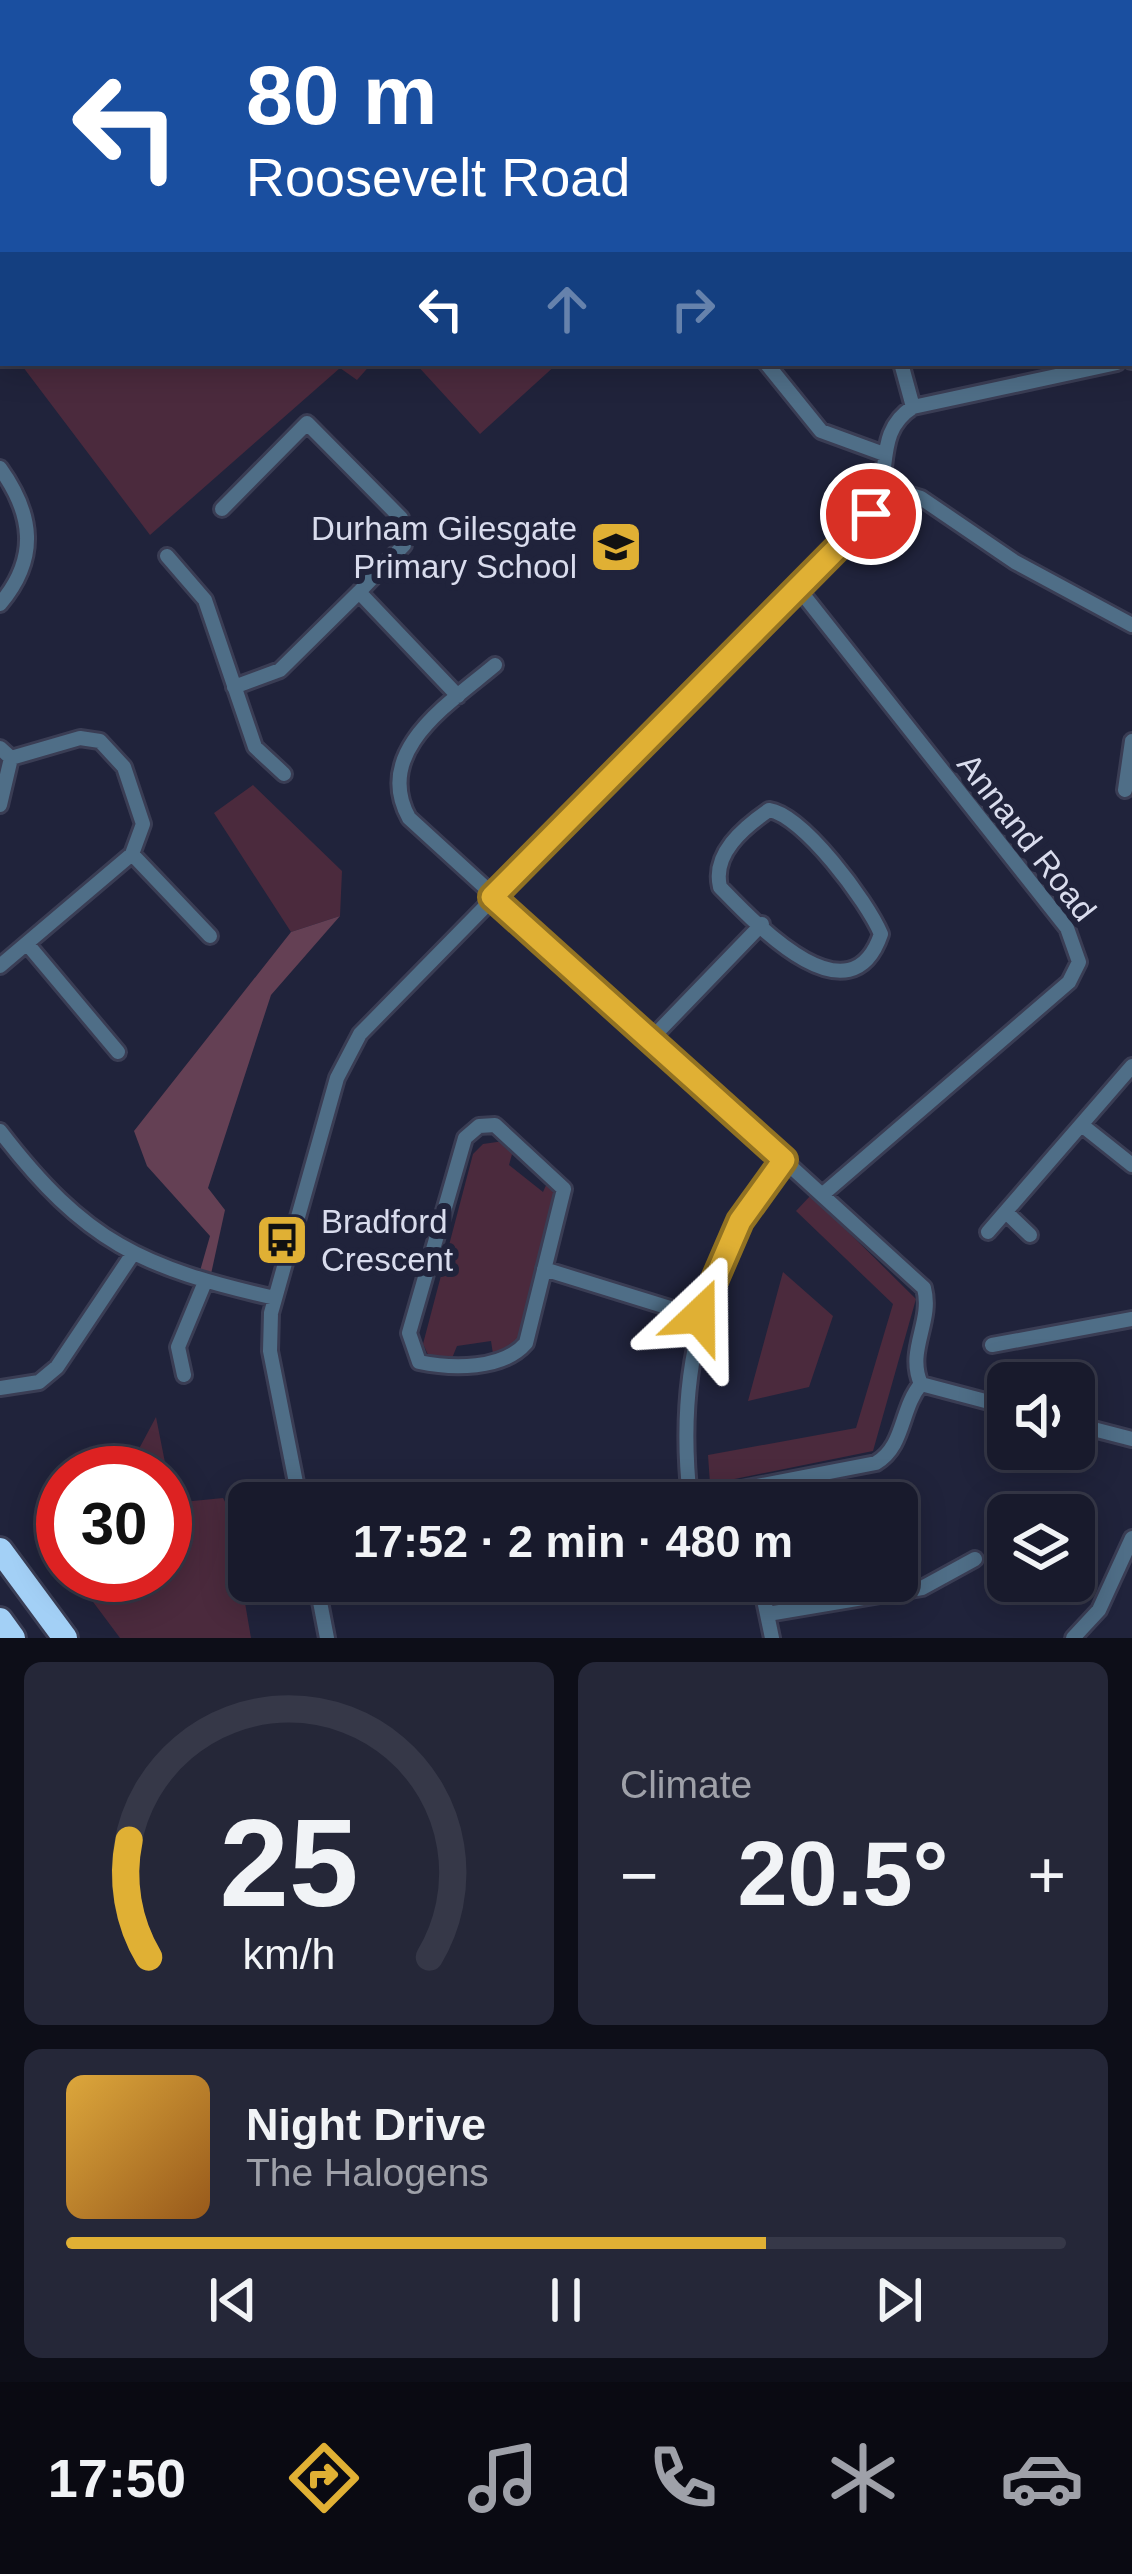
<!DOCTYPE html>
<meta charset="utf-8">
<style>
body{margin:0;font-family:Arial,sans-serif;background:#252738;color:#f1f3f6;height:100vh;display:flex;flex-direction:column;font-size:45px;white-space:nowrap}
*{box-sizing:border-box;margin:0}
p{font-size:39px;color:#9fa1a9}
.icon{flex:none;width:66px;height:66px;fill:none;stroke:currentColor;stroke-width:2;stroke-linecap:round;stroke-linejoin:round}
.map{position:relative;height:1638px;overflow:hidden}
.sheet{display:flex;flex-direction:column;gap:24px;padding:24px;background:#0d0e18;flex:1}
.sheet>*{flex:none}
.guide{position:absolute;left:0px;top:0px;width:1134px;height:366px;box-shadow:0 6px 30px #0003,0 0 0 3px #363848;background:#1a4fa0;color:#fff;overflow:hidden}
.buttons{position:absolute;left:987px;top:1362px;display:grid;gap:24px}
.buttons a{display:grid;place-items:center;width:108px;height:108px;border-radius:18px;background:#181a2c;box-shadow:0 6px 30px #0003,0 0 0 3px #363848;font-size:60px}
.speed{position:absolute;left:36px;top:1446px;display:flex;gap:24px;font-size:60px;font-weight:700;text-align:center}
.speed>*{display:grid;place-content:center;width:156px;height:156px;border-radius:50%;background:#181a2c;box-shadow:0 6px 30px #0003,0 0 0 3px #363848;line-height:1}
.speed .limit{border:18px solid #d22;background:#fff;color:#111}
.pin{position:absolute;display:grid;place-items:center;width:102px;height:102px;color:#fff;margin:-51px;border:6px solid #fff;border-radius:50%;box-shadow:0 3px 12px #0007}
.me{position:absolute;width:132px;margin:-66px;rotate:23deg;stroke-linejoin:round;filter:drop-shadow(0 0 9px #0008)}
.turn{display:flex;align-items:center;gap:42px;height:252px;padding:0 48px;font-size:54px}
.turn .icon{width:156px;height:156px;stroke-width:2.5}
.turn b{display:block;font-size:84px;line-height:102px}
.lanes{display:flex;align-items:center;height:114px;padding:0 48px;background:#0003;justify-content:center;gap:60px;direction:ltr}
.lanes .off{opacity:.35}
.big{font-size:90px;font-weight:700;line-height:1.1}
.sheet .widget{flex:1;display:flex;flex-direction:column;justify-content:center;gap:18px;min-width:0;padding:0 42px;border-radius:18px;background:#252738}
.sheet .dial{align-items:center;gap:0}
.dial svg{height:312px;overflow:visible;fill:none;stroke:#363848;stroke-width:7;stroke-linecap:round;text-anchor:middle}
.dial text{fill:#f1f3f6;stroke:none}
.song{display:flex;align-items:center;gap:36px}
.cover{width:144px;height:144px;border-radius:18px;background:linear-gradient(135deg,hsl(40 70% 55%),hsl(30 70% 35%))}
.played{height:12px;border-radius:6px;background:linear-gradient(90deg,#e0b034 70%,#363848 70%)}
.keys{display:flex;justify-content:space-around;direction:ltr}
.heat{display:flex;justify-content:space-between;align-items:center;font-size:66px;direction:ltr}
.sheet .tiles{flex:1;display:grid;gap:24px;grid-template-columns:1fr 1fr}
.widget:last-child{grid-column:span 2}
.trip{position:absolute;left:228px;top:1482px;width:690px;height:120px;border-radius:18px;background:#181a2c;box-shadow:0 6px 30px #0003,0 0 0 3px #363848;font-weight:700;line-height:120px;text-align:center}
.tab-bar{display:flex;height:192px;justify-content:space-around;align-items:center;background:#0a0a12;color:#9fa1a9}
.tab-bar .icon{width:84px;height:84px}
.tab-bar .selected{color:#e0b034}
.tab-bar b{font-size:54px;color:#f1f3f6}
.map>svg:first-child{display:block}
.green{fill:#4b2a3d}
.forest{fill:#644054}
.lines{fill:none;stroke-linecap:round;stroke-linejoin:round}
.street-casing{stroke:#3a3d54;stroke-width:20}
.highway-casing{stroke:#3a3d54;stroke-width:30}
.street{stroke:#4f6e87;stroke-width:14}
.highway{stroke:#a3d0f6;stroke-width:24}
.route-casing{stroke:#927222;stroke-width:30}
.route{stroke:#e0b034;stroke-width:21}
.labels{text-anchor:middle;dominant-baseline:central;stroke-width:12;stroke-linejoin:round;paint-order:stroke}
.poi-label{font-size:33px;fill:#d9dced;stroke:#20233b;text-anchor:end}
.street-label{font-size:33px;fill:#d9dced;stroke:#20233b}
</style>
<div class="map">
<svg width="1132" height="1638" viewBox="0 0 1132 1638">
<rect width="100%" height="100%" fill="#20233b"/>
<path class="green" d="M3,97V341L0,337Z
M20,363H372L357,380L340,368L150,535Z
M415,363H558L480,434Z
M253,785L342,871L340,916L291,932L214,813Z
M504,1141L514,1147L509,1165L543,1192L548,1181L557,1189L547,1253L539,1260L537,1288L513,1351L493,1354L491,1341L457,1346L450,1363L430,1359L423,1344L473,1154L483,1144Z
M811,1195L916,1299L873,1451L710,1484L708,1455L856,1428L893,1304L796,1211Z
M783,1272L833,1316L809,1387L748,1401Z
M156,1417L173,1503L223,1498L229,1509L251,1638H120L73,1575H165V1473H126Z"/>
<path class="forest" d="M340,916L271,995L208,1188L225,1210L211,1274L200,1271L210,1236L147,1166L134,1131L291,932Z"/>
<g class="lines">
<g class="street-casing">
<path id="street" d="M331,0L342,3
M806,0H815
M1026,0V3
M650,3L652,0
M1131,102H1132
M1131,361L1132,360
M766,363L821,431L884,454
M901,363L913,407
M0,468C33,514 39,558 0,604
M884,487L921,498L1015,562L1132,625
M222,509L307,423L401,518L404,545L359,592
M167,556L205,600L255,747L284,774
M798,588L1067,928L1079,962L1069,982L822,1195
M495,665C450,703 372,751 409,818L924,1288C933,1322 906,1350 921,1384
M234,687L280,670L359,592L458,696
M0,748L11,758L80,738L100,741L124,767L143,824L132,854L0,966
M1125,790L1132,741
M0,805L11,758
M769,810C803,815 867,901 881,934C850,1025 755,923 720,887C712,854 743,828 769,810Z
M132,854L210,936
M29,946L118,1052
M653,1037L762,924
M495,1125L564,1189L526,1343C503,1370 452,1369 419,1362L409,1333L465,1138L479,1126Z
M1083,1126L1132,1165
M0,1131C85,1242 142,1268 275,1298
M1006,1212L1030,1235
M988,1232L1132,1066
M544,1269L699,1317
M992,1345L1132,1319
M184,1375L178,1347L205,1282
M921,1384L1008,1407
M0,1388L39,1382L57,1367L132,1255
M1074,1424L1132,1439
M690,1499C675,1365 705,1268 784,1160
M300,1503L270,1351L271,1313L337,1078L360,1034L871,514C894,477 872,433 913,407L1117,363
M670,1503L876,1463C905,1446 900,1409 921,1384
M316,1581L327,1638
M760,1581L772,1638
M768,1614L922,1588L975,1559
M1073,1638L1099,1610L1132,1538"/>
</g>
<g class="highway-casing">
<path id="highway" d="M0,1550L65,1638
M0,1620L13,1638"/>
</g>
<use href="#street" class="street"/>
<use href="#highway" class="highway"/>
</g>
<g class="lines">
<g class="route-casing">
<path id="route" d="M699,1316L740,1221L784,1160L492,897L871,514"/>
</g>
<use href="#route" class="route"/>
</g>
<defs>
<g id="school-square" transform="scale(2.7)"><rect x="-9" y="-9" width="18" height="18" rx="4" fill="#e0b034" stroke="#20233b"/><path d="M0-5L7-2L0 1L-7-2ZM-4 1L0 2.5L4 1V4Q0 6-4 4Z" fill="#111"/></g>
<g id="bus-square" transform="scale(2.7)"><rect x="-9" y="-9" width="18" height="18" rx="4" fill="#e0b034" stroke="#20233b"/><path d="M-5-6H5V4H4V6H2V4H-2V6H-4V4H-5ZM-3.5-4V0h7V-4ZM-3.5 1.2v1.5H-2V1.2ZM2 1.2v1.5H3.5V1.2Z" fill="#111"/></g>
</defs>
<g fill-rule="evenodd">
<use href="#school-square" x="616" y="547"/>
<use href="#bus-square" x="282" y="1240"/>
</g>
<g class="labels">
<g class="poi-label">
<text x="577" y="528">Durham Gilesgate<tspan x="577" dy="38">Primary School</tspan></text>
<text x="321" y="1221" text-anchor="start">Bradford<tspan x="321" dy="38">Crescent</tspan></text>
</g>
<g class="street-label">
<text transform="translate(1027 837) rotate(52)">Annand Road</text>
</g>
</g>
</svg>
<div class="buttons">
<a><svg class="icon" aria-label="sound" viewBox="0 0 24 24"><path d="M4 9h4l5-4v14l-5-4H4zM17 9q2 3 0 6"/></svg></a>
<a><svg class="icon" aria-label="layers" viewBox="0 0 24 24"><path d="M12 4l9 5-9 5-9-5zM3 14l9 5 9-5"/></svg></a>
</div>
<div class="speed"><div class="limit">30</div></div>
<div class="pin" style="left:871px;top:514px;background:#d93025"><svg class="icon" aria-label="arrive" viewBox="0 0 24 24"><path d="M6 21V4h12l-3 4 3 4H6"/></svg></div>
<svg class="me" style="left:699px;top:1316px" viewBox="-20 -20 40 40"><path d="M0-17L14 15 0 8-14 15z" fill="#e0b034" stroke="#fff" stroke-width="4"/></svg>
<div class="trip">17:52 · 2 min · 480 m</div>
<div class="guide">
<div class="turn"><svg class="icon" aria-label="left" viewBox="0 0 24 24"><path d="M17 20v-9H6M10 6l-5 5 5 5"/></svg><div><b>80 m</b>Roosevelt Road</div></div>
<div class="lanes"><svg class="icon" aria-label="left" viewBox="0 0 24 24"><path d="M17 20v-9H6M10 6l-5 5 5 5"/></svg><svg class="icon off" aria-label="ahead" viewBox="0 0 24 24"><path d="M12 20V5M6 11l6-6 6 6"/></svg><svg class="icon off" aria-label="right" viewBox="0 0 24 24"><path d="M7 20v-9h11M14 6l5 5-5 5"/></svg></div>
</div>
</div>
<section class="sheet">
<div class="tiles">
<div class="widget dial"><svg viewBox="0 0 100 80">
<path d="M14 69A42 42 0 1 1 86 69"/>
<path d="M14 69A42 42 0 0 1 9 39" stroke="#e0b034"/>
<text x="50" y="56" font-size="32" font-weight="700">25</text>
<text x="50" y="72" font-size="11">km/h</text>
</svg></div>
<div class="widget"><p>Climate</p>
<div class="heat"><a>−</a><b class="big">20.5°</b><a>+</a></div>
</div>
<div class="widget">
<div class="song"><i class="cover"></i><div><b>Night Drive</b><p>The Halogens</p></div></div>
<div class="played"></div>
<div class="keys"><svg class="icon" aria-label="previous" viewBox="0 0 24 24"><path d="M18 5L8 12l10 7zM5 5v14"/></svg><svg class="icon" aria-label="pause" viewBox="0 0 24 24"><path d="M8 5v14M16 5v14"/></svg><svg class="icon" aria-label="next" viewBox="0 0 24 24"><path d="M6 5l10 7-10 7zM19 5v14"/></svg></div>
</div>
</div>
</section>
<nav class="tab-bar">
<b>17:50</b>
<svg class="icon selected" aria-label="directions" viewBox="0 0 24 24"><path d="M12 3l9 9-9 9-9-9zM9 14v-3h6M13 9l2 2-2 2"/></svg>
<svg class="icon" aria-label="music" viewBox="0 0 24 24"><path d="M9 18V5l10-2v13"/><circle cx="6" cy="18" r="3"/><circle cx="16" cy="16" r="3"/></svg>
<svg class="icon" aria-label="phone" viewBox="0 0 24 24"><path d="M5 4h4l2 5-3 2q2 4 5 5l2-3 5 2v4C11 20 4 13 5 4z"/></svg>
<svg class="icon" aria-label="climate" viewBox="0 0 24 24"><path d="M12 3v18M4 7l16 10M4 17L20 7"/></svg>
<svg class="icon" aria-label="car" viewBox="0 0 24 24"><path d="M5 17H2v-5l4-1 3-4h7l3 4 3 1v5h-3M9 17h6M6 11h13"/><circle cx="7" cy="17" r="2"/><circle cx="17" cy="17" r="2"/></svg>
</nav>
